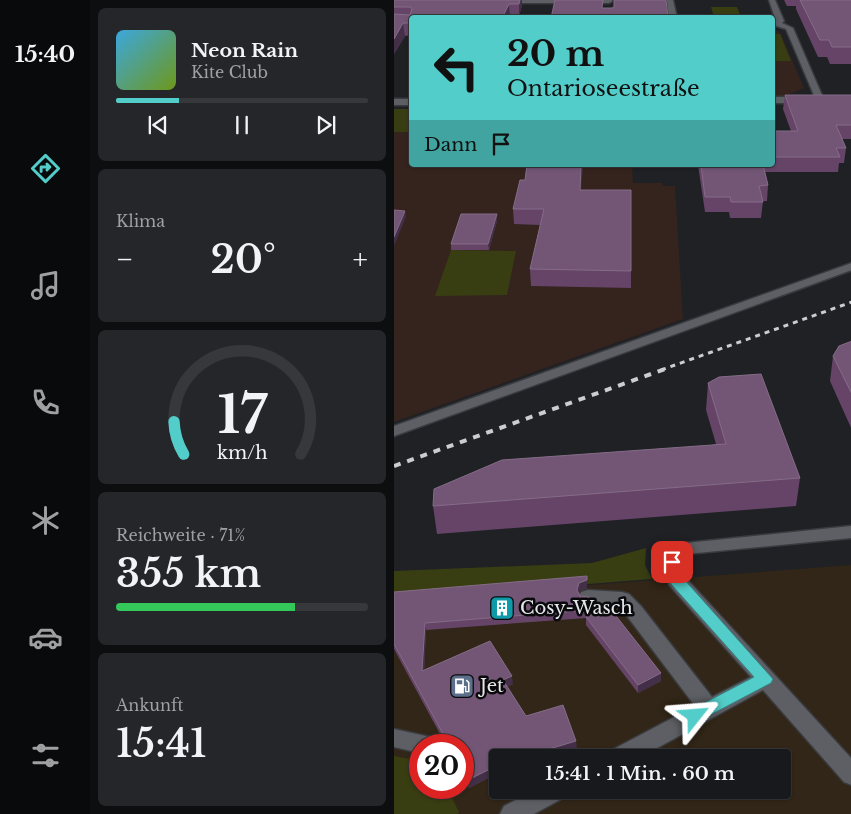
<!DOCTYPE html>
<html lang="de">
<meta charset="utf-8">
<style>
body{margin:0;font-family:"Libre Baskerville",serif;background:#242629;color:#f1f3f6;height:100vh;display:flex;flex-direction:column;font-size:19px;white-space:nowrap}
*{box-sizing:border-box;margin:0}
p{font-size:16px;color:#9ea0a3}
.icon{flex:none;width:28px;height:28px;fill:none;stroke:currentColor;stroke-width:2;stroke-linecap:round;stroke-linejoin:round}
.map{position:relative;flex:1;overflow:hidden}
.panel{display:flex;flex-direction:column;gap:8px;padding:8px;background:#0d0e0f;width:304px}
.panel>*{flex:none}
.banner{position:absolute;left:15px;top:15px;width:366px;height:152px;border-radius:5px;box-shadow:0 1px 4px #0004,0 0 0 1px #36383b;background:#53cdc9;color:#111;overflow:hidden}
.speed{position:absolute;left:15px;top:734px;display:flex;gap:10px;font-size:25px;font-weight:700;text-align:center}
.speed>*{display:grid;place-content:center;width:65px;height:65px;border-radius:50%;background:#17191c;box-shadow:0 1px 4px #0004,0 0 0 1px #36383b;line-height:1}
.speed .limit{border:8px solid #d22;background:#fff;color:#111}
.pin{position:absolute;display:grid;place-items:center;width:42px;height:42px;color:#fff;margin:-21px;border-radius:10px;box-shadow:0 2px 8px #0006}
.me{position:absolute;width:55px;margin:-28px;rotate:62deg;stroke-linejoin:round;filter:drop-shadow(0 0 4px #0008)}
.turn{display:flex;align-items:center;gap:18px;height:105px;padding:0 15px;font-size:22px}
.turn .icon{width:65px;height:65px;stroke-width:2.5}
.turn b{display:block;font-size:35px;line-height:42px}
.then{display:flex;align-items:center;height:48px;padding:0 15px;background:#0003;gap:10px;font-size:19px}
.big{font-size:38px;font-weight:600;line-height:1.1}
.panel .tile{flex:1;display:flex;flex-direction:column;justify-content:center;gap:8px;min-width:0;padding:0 18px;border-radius:8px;background:#242629}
.panel .dial{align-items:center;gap:0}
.dial svg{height:130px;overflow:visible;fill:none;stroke:#36383b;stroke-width:7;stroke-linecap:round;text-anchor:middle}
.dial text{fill:#f1f3f6;stroke:none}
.song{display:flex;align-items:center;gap:15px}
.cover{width:60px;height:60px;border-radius:8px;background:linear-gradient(135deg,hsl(200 70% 55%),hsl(80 70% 35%))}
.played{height:5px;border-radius:2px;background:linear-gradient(90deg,#53cdc9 25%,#36383b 25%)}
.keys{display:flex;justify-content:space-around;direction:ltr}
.heat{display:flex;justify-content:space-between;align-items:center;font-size:28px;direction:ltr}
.charge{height:8px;border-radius:4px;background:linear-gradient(90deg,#34c759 71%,#36383b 0)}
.trip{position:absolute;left:95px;top:749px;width:302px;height:50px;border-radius:5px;background:#17191c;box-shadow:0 1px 4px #0004,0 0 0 1px #36383b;font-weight:600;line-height:50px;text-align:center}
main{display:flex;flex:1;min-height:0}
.tab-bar{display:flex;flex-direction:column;width:90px;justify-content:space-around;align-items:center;background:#090a0b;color:#9ea0a3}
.tab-bar .icon{width:35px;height:35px}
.tab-bar .current{color:#53cdc9}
.tab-bar b{font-size:22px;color:#f1f3f6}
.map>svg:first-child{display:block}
.commercial{fill:#312617;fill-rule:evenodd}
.education{fill:#35231d}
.green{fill:#383e11}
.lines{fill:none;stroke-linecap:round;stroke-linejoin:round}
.minor-casing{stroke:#3a3b3f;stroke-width:3}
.minor{fill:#5d5f64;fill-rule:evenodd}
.rail-far1{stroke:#cccdd1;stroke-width:3;stroke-dasharray:5 5;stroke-linecap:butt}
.rail{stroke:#cccdd1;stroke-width:4;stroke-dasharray:7 7;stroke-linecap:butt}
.wall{fill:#654468}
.shaded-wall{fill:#432f47}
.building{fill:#735676;stroke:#856c88}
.route{fill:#53cdc9;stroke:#368583}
.labels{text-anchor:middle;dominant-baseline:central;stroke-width:5;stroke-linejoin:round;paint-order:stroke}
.near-poi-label{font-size:18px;fill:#e6e7eb;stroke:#0a0a0c;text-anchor:start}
</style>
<main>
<nav class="tab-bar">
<b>15:40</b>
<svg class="icon current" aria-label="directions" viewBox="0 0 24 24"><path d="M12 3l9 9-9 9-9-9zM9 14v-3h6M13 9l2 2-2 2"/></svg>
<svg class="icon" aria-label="music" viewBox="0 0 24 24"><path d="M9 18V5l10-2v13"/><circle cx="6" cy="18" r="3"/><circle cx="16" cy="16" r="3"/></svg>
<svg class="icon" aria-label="phone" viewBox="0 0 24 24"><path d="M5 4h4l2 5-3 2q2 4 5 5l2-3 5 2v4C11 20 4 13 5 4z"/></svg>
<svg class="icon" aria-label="climate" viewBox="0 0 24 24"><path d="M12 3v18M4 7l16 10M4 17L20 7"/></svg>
<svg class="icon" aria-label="car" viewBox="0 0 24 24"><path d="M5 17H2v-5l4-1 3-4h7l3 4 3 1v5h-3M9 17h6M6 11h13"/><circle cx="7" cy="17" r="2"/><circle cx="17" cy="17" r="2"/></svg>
<svg class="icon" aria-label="filters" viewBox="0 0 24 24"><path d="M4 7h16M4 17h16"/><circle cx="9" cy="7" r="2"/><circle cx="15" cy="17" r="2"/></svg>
</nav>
<section class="panel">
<div class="tile">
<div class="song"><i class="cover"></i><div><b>Neon Rain</b><p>Kite Club</p></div></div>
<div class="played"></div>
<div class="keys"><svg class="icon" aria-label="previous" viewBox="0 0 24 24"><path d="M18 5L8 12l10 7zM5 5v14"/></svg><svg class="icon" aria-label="pause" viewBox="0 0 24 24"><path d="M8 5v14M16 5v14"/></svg><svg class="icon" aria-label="next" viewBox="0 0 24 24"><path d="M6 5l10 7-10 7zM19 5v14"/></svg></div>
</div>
<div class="tile"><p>Klima</p>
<div class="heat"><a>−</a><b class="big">20°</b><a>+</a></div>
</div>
<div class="tile dial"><svg viewBox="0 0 100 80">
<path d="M14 69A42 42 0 1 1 86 69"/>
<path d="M14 69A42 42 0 0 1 8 49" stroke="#53cdc9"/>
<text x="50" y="56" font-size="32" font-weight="700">17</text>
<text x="50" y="72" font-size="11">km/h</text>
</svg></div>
<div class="tile"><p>Reichweite · 71%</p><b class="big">355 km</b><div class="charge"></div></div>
<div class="tile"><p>Ankunft</p><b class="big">15:41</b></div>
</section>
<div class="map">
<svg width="458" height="814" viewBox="0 0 458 814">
<rect width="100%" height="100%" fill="#1f2125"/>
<path class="commercial" d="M457,565V814H0V600ZM26,745H69V788H26ZM104,758H389V790H104Z"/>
<path class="education" d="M379,28L386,32L410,88L391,96H379Z
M0,109H17L18,165H238L239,183H268L269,186H281L289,319L0,422Z"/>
<path class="green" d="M317,7H343L347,17H320Z
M379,34H386L397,61H379Z
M0,109H17V132H0Z
M57,250L122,251L113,295L41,296Z
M252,548L251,565L258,579L0,599V571L198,563Z
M0,756L26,761V788H53L65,812L63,814H0Z"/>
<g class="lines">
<g class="minor-casing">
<path id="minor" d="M106,0H218V1L215,3H109Z
M273,0H279L283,18H275Z
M375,0H381L390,21L388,23L399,28L430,100L429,102H423L422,100L392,29L379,25V21H382Z
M379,97H410L414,100L410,103H379Z
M0,99H18V105H0Z
M458,263V270L0,436V426Z
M458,526V538L293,554L287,563L291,577L458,759V785L450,782L369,690L245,758H213L216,751L301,706L233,616L223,606L187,602L185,597L187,592L194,590L228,592L235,594L247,606L318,697L357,677L275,585L269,562L282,544Z
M0,729L41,738L44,745H26V753L0,747Z
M141,790H174L171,797L140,814H106L110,806Z"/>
</g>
<use href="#minor" class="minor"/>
<path class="rail-far1" d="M267,370L458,302"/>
<path class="rail" d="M0,466L271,369"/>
</g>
<path class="wall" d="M0,0H128V5L125,16L18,18V35L11,36L0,54Z
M390,0H458V64H436L433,57H424L402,9V6H393Z
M391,95H458V139H448L452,148L450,163H445L444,172H371L374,185L373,201H369L367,218H336L335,212H311L304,165H250H379V131H397L389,109Z
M131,180L187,190H237V288L137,286L136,269L146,225L120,224L119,209Z
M103,221L95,250H57V244Z
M458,341V430L436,381L439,356Z
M314,383L406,478L402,506L43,534L39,506L322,444L312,410Z
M193,588L185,591V593L196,610V615L267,681L244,693L192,625V618L32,630L30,670L119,684L113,687L132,716L183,749L104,758V773L75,788L69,776V745H52L0,649V592Z"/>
<path class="shaded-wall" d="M126,0H128V5L125,16V4Z
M115,4L116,16L115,18H108Z
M9,23L11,36L0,54V39Z
M187,165H189L186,206V190Z
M11,211L12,217L0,246V237Z
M103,214V221L95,250L94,244Z
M193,580V588L185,591L183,598V590L185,583Z
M31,623L32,630L30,679L28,671Z
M267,673V681L244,693V685Z
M118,676L119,684L110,688L109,680Z
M182,741L183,749L152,758H125Z
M104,765V773L75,788L74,780Z"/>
<path class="building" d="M0,0H126L125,4H115L108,18H18V23H9L0,39V14L16,15L18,9L17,7H0Z
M161,0H209L208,8H218L220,7V0H272L274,18H157Z
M406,0H458V47H438L435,40H426Z
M391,95H458V125H442L452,148H442L446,157H379V131H404Z
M133,165H187L186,190H237V271L136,269L150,209H119L126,180H131Z
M307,165H369L374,185L365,186L369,202H337L336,197H311Z
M0,210L11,211L0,237Z
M67,214H103L94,244H57Z
M458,341V394L439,356L445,346Z
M367,374L406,478L39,506L40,489L108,460L332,444L314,383L325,377Z
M193,576V580L185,583L183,590L186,596L195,597L196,610L31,623L28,671L96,641L118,676L109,680L132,716L169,705L182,741L125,758H104V765L74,780L69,770V745H55L0,644V592Z
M215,607L267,673L244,685L192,617Z"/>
<path class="route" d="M278,557L282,559L289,578L379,679L377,683L301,723L295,721L293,716L295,711L360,677L277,584L271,562L273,559Z"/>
<defs>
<g id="building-square" transform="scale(1.25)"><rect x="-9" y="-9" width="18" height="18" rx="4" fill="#0f9aa8" stroke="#0a0a0c"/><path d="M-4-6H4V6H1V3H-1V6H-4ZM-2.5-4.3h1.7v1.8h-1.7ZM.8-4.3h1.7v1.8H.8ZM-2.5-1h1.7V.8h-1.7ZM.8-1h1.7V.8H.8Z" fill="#fff"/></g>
<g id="fuel-square" transform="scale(1.25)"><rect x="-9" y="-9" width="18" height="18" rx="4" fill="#5c6f8a" stroke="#0a0a0c"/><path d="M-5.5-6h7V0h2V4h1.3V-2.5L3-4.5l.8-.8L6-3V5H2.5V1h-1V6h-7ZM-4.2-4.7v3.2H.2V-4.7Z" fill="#fff"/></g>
</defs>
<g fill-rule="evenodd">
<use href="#building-square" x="108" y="608"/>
<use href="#fuel-square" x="68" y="686"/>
</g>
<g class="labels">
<g class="near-poi-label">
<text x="126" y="608">Cosy-Wasch</text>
<text x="86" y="686">Jet</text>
</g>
</g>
</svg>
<div class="speed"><div class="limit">20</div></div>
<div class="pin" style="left:278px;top:562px;background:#d93025"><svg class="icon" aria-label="arrive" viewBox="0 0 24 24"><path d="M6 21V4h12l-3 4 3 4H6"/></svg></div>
<svg class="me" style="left:301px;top:716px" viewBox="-20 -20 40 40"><path d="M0-17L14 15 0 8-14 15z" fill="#53cdc9" stroke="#fff" stroke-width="4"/></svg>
<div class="trip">15:41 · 1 Min. · 60 m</div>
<div class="banner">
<div class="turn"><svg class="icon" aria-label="left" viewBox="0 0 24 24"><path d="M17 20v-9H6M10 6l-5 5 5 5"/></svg><div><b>20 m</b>Ontarioseestraße</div></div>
<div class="then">Dann<svg class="icon" aria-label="arrive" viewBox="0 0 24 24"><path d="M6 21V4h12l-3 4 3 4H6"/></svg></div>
</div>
</div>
</main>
